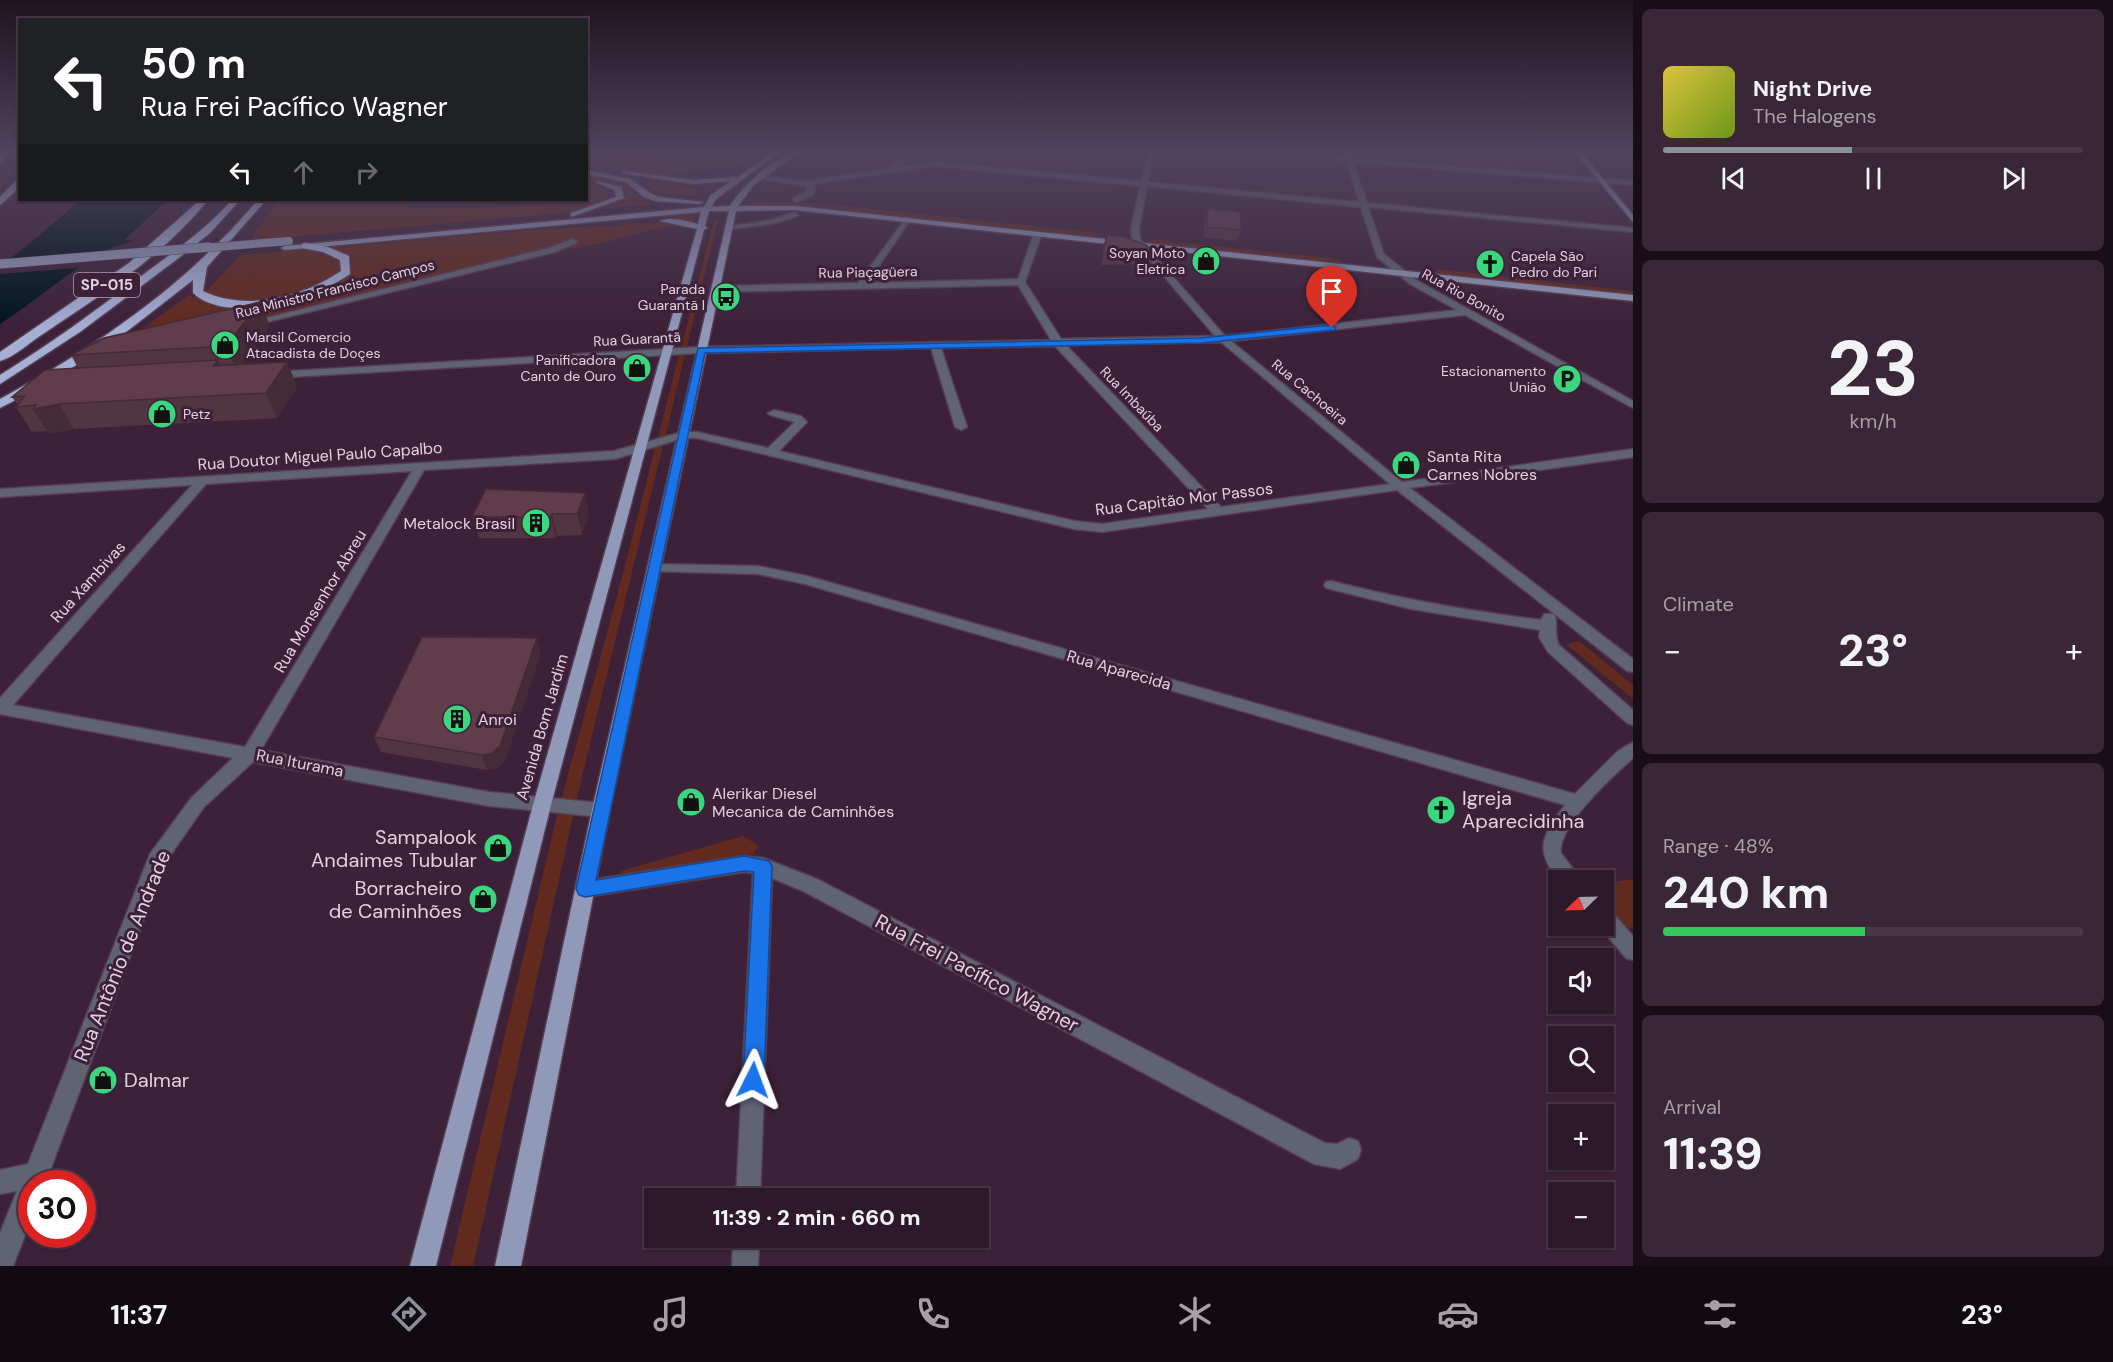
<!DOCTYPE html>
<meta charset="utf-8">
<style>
body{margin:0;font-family:"DM Sans",sans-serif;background:#392636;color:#f1f3f6;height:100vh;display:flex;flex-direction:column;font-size:22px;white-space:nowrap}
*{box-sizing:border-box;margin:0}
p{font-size:20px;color:#a7a0a8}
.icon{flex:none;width:33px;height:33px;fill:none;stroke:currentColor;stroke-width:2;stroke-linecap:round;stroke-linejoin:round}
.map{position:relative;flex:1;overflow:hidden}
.drawer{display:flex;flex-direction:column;gap:9px;padding:9px;background:#190e17;width:480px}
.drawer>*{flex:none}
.banner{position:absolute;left:18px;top:18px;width:570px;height:183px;border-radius:0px;box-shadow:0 2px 4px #0004,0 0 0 2px #483847;background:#202124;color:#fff;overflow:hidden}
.needle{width:39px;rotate:247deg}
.buttons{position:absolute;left:1548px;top:870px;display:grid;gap:12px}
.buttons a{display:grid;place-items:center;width:66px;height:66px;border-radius:0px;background:#2d192a;box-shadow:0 2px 4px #0004,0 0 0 2px #483847;font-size:30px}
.speed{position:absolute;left:18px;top:1170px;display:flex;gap:12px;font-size:30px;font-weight:700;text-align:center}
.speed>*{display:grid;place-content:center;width:78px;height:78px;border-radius:50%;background:#2d192a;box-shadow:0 2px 4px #0004,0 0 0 2px #483847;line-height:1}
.speed .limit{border:9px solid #d22;background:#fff;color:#111}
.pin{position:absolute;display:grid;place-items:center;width:51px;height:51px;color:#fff;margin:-62px -26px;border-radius:50% 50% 50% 0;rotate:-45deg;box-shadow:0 0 6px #0007}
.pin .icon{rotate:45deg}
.me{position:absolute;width:66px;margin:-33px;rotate:3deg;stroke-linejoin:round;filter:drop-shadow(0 0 4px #0008)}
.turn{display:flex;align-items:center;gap:21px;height:126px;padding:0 24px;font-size:27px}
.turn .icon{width:78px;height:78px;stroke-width:2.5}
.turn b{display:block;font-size:42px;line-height:51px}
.lanes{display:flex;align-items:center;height:57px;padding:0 24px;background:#0003;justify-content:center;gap:30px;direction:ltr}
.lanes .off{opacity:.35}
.big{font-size:45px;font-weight:800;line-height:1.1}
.drawer .card{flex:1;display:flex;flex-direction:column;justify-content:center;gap:9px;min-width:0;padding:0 21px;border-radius:9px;background:#392636}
.drawer .dial{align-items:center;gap:0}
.dial b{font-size:78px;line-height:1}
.song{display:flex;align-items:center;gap:18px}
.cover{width:72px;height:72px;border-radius:9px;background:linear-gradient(135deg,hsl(50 70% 55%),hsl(80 70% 35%))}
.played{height:6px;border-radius:3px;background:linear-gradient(90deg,#8c9099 45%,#483847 45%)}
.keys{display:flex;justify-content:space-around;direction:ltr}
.heat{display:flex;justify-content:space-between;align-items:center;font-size:33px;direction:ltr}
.charge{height:9px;border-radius:4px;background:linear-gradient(90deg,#34c759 48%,#483847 0)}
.trip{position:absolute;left:644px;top:1188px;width:345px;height:60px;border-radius:0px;background:#2d192a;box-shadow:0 2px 4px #0004,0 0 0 2px #483847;font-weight:800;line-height:60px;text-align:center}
.dock{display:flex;height:96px;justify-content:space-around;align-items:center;background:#120a11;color:#a7a0a8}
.dock .icon{width:42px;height:42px}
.dock .current{color:#8c9099}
.dock b{font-size:27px;color:#f1f3f6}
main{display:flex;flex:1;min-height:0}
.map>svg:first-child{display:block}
.green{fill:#622a1e}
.water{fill:#00151b}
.pier{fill:#3c2138}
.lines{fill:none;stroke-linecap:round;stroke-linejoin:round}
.minor-casing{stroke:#573d53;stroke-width:3}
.major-casing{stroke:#573d53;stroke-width:3}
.highway-casing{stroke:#573d53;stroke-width:3}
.minor{fill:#5f6372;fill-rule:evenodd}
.major{fill:#9199b8;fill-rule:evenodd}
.highway{fill:#a5aed3;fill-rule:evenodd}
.major-bridge-far1-casing{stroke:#573d53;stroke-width:9;stroke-linecap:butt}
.major-bridge-casing{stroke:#573d53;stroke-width:10;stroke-linecap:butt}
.major-bridge-far1{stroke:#9199b8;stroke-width:8}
.major-bridge{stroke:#9199b8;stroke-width:9}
.wall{fill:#533441}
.shaded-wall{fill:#442b35}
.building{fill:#613d4c;stroke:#442b35;stroke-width:1.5}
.route{fill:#1a73e8;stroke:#114b97;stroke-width:1.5}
.labels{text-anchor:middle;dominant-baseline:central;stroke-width:6;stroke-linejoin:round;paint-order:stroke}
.far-poi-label{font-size:14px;fill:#e3d1de;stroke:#3c2138;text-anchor:end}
.far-street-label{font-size:14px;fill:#e3d1de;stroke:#3c2138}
.shield{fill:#3c2138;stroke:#b19cac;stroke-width:1.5}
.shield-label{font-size:15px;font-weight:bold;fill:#e3d1de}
.street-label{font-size:16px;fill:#e3d1de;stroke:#3c2138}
.poi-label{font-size:16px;fill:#e3d1de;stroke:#3c2138;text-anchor:start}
.near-poi-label{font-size:20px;fill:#e3d1de;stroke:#3c2138;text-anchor:start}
.near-street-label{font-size:20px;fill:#e3d1de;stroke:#3c2138}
</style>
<main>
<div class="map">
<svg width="1633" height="1266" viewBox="0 0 1633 1266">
<rect width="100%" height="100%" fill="#3c2138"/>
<path class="green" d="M615,152H725L758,156L741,165L663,175L588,166Z
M587,175C622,180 623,184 650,204L595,210L621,202L628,191L621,185L587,178Z
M645,182L694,188L700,191L695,196L657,193Z
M592,185L606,190L608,197L587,206L558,214L250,240L278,200H417L405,206L420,209L551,205L586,200L592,195Z
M752,201L828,204L1096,233L1095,237L824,208L750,206Z
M694,215L693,229C687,225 681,225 675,226C634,231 596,249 554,250L127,350L116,348L190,294L193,298L208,289L241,255L533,230L691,221L668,217Z
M714,220H718L580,785L473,1266H450L559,807L612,615Z
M1150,239L1339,259L1341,264L1150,243Z
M1436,269L1633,291V296L1439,275Z
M1579,641L1633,685V699L1566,644Z
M743,836L759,846L753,854L620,878L621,871Z
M1633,879V928L1629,929L1604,904V883Z"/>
<path class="water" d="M81,200H168L124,240L134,241C128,243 122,244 116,246C74,266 39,299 0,324V264L18,253Z"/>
<path class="pier" d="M113,252L88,267L0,274V261Z"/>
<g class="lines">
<g class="minor-casing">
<path id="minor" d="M908,152H915L898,167L934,162L1141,181L1148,152H1154L1148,182L1359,202L1347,161L1256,152L1345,157L1344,152H1350L1352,158L1633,181V185L1353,162L1367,203L1633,228V232L1368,207L1384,254L1416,280L1633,401V408L1465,315L1231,341L1402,482L1633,449V457L1410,488L1633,659V672L1627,671L1397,490L1102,532L1074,529L697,438H683L615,459L424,470L261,750L489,792L601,803L607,805L610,810L607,815L601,817L489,806L253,762L204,807L165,863L45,1184H32V1218L13,1266H0V1233L17,1191L0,1194V1170L28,1164L150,854L192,797L233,758L0,714V698L192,485L0,497V489L614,451L682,432H697L768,448L795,422L770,415L768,413L774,410L801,416L807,422L779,451L1074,521L1102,524L1208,509L1055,346L941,348L967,427L961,430L955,427L931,348L701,353L272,378L267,375L272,372L701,347L1051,340L1018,285L715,292L711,289L715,286L858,283L907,217L911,219L867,283L1018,279L1034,233L1038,231L1042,233L1025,282L1061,339L1215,336L1132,239L1131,229L1140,186L934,166L813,184L815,186L813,195L796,202L793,198L807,192V187L757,178L760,176L805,181L889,169ZM1147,186L1361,207L1377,257L1410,284L1457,310L1225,336L1140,239L1139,229ZM1221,342L1390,484L1221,507L1066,345ZM412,471L245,747L13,705L206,484Z
M795,212L798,216L772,224L729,229L725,227L771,220Z
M573,239L577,241L576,243L555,252L247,327L242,324L549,248Z
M654,564L758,566L807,576L1575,794L1618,751L1633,742V758C1614,775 1557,827 1561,853L1581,880H1559C1533,850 1543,834 1565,805L805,584L758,574L649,571L647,568Z
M1331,581C1400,599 1470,611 1541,620L1544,614H1554C1559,623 1553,634 1559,645L1633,710V725L1627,723L1548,652L1539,637L1540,630L1411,609L1326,588L1324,585L1326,582Z
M744,856L763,858L817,879L1325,1143L1337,1144L1349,1138L1358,1141L1361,1150L1358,1159L1340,1169L1314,1164L803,891L772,878L760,1198H736L753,873L744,872L585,897L578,895L575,889L578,883L585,881Z
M1604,908L1611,911L1633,936V960L1626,958L1599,926H1604Z
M733,1238H759L758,1266H732Z"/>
</g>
<g class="major-casing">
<path id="major" d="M773,152H780L716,199L711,207L730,206C740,188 779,152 800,152L754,185L738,206H795L1633,295V301L795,210L736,211L610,810L521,1266H495L592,810L729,211H709L705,226L707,228L704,230L551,805L436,1266H410L533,805L697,229L660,221C671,216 686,221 698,224L701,212L285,250L281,248L285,246L704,207L710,196L731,181L693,184L621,173L624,171L693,180L738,177Z
M1575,152H1581L1633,215V222Z
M586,170L630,179L650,193L659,197L703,202L699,204L655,201L644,197L626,182L586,174Z
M597,181L621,187L624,198L571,217V213L616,197L615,190L597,183Z"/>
</g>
<g class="highway-casing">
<path id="highway" d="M0,152H8L0,163Z
M17,180H20V187L0,205V197Z
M200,200H208C164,255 101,295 43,334C30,342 15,357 0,361V352L129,263Z
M232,200H240L210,233L176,260L80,332L0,384V375C50,344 97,310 144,274C175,251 206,229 232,200Z
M258,200H266L207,267L203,291C246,312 303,297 341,271L340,260L323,252L302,248V244L305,243L328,247L349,256L350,274C316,298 228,326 193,293V280L112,343L41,387L0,408V399C98,346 186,285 258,200Z"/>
</g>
<use href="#minor" class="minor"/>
<use href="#major" class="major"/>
<use href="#highway" class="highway"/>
<g class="major-bridge-far1-casing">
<path id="major-bridge-far1" d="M190,249L289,241"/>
</g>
<g class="major-bridge-casing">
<path id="major-bridge" d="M0,264L209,247"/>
</g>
<use href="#major-bridge-far1" class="major-bridge-far1"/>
<use href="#major-bridge" class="major-bridge"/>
</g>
<path class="wall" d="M650,152H771L767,153L660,164Z
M1360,152H1400L1397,159L1362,157Z
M1431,152H1529L1526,158L1515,157L1516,159L1512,169L1437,163Z
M1208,209L1241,230L1237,241L1204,237L1205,219Z
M1107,235L1153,252L1150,264L1101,265Z
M260,302L270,326L243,364L287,362L297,387L277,418L74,429L49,434L47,431L32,432L16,407L18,405L12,397L78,368L71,355Z
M585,493L589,514L582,535L557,536L556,538H479L472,517Z
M541,653L505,761L497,768L487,770L381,752L374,737Z"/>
<path class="shaded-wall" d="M658,152H771L767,153L660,164Z
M260,302L270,326L237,372L226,346Z
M218,360L229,384L213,366Z
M287,362L297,387L277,418L266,393Z
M59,404L74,429L49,434L33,409Z
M585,493L589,514L582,535L577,514Z
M552,514L557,536L556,538L551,517Z
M537,638L541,653L505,761L497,768L487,770L482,755Z"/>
<path class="building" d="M1440,152H1512L1516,159L1441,153Z
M1208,209L1240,212L1241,230L1207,227Z
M1107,235L1125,237L1146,245L1153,252L1103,253Z
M260,302L226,346L71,355L104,338Z
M218,360L213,366L287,362L266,393L59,404L33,409L36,405L16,407L25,396L12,397L45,370Z
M486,489L585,493L577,514H552L551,517H472Z
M422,637L537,638L500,746L492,753L482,755L374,737Z"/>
<linearGradient id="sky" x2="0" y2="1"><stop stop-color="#21121f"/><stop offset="0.46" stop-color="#50435e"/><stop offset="1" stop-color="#50435e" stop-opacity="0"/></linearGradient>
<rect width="1633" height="329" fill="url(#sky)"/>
<path class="route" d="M1332,325L1336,328L1335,330L1200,343L705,353L596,880L744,856L769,861L772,866L764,1080L761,1087L753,1090L746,1087L743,1080L754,872L744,871L585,897L579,895L576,889L698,348L1200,338Z"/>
<defs>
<g id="shop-disc" transform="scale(1.5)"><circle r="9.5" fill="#3ad77f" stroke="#3c2138"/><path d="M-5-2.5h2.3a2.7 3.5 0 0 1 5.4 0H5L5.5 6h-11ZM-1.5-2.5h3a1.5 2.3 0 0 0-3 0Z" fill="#111"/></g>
<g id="church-disc" transform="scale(1.5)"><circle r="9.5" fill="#3ad77f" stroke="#3c2138"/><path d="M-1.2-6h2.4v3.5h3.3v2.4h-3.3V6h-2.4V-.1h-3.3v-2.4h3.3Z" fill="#111"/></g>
<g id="bus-disc" transform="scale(1.5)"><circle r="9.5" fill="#3ad77f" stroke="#3c2138"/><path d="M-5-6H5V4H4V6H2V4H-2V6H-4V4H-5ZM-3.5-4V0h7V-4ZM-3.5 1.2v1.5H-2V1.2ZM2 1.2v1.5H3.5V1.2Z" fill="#111"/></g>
<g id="parking-disc" transform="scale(1.5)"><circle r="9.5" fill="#3ad77f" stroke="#3c2138"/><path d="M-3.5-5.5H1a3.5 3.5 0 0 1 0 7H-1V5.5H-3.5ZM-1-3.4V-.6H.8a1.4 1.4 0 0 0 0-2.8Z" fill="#111"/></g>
<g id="building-disc" transform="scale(1.5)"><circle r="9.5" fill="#3ad77f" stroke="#3c2138"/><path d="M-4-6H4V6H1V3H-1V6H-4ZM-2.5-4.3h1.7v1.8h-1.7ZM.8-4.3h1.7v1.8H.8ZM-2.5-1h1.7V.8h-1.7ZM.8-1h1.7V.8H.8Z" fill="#111"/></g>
</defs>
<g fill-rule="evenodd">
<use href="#shop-disc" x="1206" y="261"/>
<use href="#church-disc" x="1490" y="264"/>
<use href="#bus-disc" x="726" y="297"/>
<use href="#shop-disc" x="225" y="345"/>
<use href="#shop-disc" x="637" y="368"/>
<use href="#parking-disc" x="1567" y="379"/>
<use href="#shop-disc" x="162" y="414"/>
<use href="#shop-disc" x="1406" y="465"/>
<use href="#building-disc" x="536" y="523"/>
<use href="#building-disc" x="457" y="719"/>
<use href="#shop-disc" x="691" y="802"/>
<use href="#church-disc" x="1441" y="810"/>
<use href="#shop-disc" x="498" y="848"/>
<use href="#shop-disc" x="483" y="899"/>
<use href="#shop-disc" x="103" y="1080"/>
</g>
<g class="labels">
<g class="far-poi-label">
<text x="1185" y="253">Soyan Moto<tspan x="1185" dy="16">Eletrica</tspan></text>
<text x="1511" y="256" text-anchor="start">Capela São<tspan x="1511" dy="16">Pedro do Pari</tspan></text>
<text x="705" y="289">Parada<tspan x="705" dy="16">Guarantã I</tspan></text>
<text x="246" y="337" text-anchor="start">Marsil Comercio<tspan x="246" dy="16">Atacadista de Doçes</tspan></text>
<text x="616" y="360">Panificadora<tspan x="616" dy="16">Canto de Ouro</tspan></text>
<text x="1546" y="371">Estacionamento<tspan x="1546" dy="16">União</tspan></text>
<text x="183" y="414" text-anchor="start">Petz</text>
</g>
<g class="far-street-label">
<text transform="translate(868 272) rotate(-1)">Rua Piaçagüera</text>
<text transform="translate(335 289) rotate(-14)">Rua Ministro Francisco Campos</text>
<text transform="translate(1464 295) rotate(29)">Rua Rio Bonito</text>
<text transform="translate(637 339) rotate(-3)">Rua Guarantã</text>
<text transform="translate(1310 392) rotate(40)">Rua Cachoeira</text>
<text transform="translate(1132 399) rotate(46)">Rua Imbaúba</text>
</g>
<rect class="shield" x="74" y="273" width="66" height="24" rx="4.5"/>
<g class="shield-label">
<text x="107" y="285">SP-015</text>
</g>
<g class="street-label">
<text transform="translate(320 456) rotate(-4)">Rua Doutor Miguel Paulo Capalbo</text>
<text transform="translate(1184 499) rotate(-7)">Rua Capitão Mor Passos</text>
<text transform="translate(88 582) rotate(-48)">Rua Xambivas</text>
<text transform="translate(320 601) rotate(-59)">Rua Monsenhor Abreu</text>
<text transform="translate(1119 670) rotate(16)">Rua Aparecida</text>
<text transform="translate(542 727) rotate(-74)">Avenida Bom Jardim</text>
<text transform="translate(300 763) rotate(11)">Rua Iturama</text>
</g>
<g class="poi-label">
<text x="1427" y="456">Santa Rita<tspan x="1427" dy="18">Carnes Nobres</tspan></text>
<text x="515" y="523" text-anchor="end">Metalock Brasil</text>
<text x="478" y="719">Anroi</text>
<text x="712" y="793">Alerikar Diesel<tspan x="712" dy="18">Mecanica de Caminhões</tspan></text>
</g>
<g class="near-poi-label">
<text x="1462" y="798">Igreja<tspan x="1462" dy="23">Aparecidinha</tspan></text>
<text x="477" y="837" text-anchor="end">Sampalook<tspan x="477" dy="23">Andaimes Tubular</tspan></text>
<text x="462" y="888" text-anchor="end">Borracheiro<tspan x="462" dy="23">de Caminhões</tspan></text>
<text x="124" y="1080">Dalmar</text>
</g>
<g class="near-street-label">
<text transform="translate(122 956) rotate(-68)">Rua Antônio de Andrade</text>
<text transform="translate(977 973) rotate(28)">Rua Frei Pacífico Wagner</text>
</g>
</g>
</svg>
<div class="buttons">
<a><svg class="needle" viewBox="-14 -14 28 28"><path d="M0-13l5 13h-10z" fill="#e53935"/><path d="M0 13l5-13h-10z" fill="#a7a0a8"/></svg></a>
<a><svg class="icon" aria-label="sound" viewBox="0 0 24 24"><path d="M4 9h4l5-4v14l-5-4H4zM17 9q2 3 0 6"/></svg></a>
<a><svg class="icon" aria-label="search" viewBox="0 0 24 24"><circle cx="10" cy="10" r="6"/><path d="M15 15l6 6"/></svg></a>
<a>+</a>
<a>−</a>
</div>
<div class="speed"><div class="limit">30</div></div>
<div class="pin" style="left:1332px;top:328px;background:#d93025"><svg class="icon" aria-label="arrive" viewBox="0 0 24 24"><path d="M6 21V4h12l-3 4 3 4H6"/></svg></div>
<svg class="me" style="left:753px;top:1080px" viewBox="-20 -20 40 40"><path d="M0-17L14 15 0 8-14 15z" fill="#1a73e8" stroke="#fff" stroke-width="4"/></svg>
<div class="trip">11:39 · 2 min · 660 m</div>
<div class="banner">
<div class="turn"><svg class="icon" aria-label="left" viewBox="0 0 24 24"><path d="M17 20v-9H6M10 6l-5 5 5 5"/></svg><div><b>50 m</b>Rua Frei Pacífico Wagner</div></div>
<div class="lanes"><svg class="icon" aria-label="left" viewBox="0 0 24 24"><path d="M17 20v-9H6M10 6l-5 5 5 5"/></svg><svg class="icon off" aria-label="ahead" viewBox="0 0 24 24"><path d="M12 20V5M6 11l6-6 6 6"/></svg><svg class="icon off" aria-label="right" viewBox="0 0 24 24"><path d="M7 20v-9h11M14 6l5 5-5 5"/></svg></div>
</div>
</div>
<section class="drawer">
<div class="card">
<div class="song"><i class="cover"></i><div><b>Night Drive</b><p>The Halogens</p></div></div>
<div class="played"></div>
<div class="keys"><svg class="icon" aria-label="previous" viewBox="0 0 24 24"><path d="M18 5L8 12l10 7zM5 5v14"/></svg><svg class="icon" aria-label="pause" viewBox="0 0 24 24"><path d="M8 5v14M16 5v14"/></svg><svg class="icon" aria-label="next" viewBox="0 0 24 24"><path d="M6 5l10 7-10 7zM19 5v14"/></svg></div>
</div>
<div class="card dial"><b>23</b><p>km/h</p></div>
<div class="card"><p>Climate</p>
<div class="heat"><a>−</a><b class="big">23°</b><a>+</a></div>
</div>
<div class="card"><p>Range · 48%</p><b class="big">240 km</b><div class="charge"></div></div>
<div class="card"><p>Arrival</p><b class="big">11:39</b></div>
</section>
</main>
<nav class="dock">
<b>11:37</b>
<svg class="icon current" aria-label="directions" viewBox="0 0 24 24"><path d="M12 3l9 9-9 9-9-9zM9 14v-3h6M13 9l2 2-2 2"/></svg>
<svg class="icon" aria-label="music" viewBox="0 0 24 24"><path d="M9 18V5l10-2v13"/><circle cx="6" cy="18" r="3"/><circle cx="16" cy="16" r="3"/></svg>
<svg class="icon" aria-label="phone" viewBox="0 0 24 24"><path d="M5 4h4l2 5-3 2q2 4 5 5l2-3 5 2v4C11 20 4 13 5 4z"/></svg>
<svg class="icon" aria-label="climate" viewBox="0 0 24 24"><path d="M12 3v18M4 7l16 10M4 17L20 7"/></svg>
<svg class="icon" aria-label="car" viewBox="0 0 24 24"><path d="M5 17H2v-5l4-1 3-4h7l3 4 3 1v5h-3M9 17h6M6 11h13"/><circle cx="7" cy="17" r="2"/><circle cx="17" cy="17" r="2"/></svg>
<svg class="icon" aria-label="filters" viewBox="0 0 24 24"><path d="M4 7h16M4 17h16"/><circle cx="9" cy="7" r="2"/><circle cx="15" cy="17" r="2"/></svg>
<b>23°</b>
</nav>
